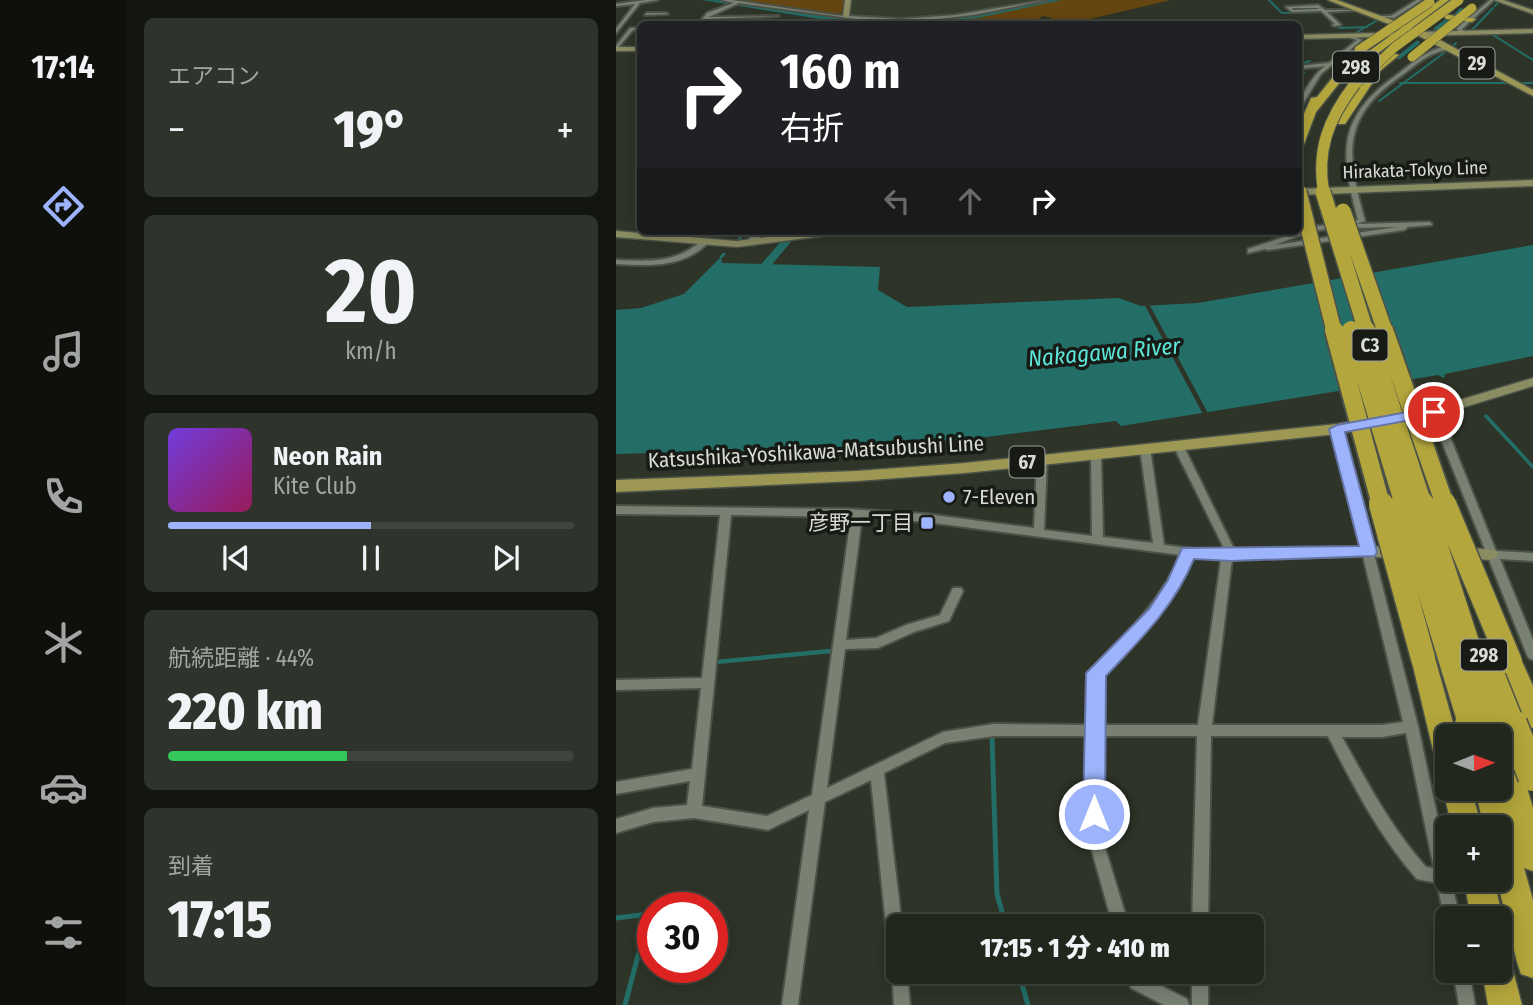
<!DOCTYPE html>
<html lang="ja">
<meta charset="utf-8">
<style>
body{margin:0;font-family:"Fira Sans Condensed","Noto Sans JP",sans-serif;background:#2e332b;color:#f1f3f6;height:100vh;display:flex;flex-direction:column;font-size:26px;white-space:nowrap}
*{box-sizing:border-box;margin:0}
p{font-size:23px;color:#a2a5a4}
.icon{flex:none;width:38px;height:38px;fill:none;stroke:currentColor;stroke-width:2;stroke-linecap:round;stroke-linejoin:round}
.map{position:relative;flex:1;overflow:hidden}
.details{display:flex;flex-direction:column;gap:18px;padding:18px;background:#131510;width:490px}
.details>*{flex:none}
.hud{position:absolute;left:21px;top:21px;width:665px;height:214px;border-radius:10px;box-shadow:0 4px 18px #0003,0 0 0 2px #3f443c;background:#202124;color:#fff;overflow:hidden}
.needle{width:46px;rotate:89deg}
.buttons{position:absolute;left:819px;top:724px;display:grid;gap:14px}
.buttons a{display:grid;place-items:center;width:77px;height:77px;border-radius:10px;background:#22271e;box-shadow:0 4px 18px #0003,0 0 0 2px #3f443c;font-size:35px}
.speed{position:absolute;left:21px;top:892px;display:flex;gap:14px;font-size:35px;font-weight:700;text-align:center}
.speed>*{display:grid;place-content:center;width:91px;height:91px;border-radius:50%;background:#22271e;box-shadow:0 4px 18px #0003,0 0 0 2px #3f443c;line-height:1}
.speed .limit{border:10px solid #d22;background:#fff;color:#111}
.pin{position:absolute;display:grid;place-items:center;width:60px;height:60px;color:#fff;margin:-30px;border:4px solid #fff;border-radius:50%;box-shadow:0 2px 7px #0007}
.me{position:absolute;width:77px;margin:-38px;rotate:0deg;stroke-linejoin:round;filter:drop-shadow(0 0 5px #0008)}
.turn{display:flex;align-items:center;gap:24px;height:147px;padding:0 28px;font-size:32px}
.turn .icon{width:91px;height:91px;stroke-width:2.5}
.turn b{display:block;font-size:49px;line-height:60px}
.lanes{display:flex;align-items:center;height:66px;padding:0 28px;background:#0003;justify-content:center;gap:35px;direction:ltr}
.lanes .off{opacity:.35}
.big{font-size:52px;font-weight:800;line-height:1.1}
.details .card{flex:1;display:flex;flex-direction:column;justify-content:center;gap:10px;min-width:0;padding:0 24px;border-radius:10px;background:#2e332b}
.details .dial{align-items:center;gap:0}
.dial b{font-size:91px;line-height:1}
.song{display:flex;align-items:center;gap:21px}
.cover{width:84px;height:84px;border-radius:10px;background:linear-gradient(135deg,hsl(260 70% 55%),hsl(330 70% 35%))}
.played{height:7px;border-radius:4px;background:linear-gradient(90deg,#9db4fd 50%,#3f443c 50%)}
.keys{display:flex;justify-content:space-around;direction:ltr}
.heat{display:flex;justify-content:space-between;align-items:center;font-size:38px;direction:ltr}
.charge{height:10px;border-radius:5px;background:linear-gradient(90deg,#34c759 44%,#3f443c 0)}
.trip{position:absolute;left:270px;top:914px;width:378px;height:70px;border-radius:10px;background:#22271e;box-shadow:0 4px 18px #0003,0 0 0 2px #3f443c;font-weight:800;line-height:70px;text-align:center}
main{display:flex;flex:1;min-height:0}
.dock{display:flex;flex-direction:column;width:126px;justify-content:space-around;align-items:center;background:#0e100c;color:#a2a5a4}
.dock .icon{width:49px;height:49px}
.dock .active{color:#9db4fd}
.dock b{font-size:32px;color:#f1f3f6}
.map>svg:first-child{display:block}
.built{fill:#353e2c}
.green{fill:#654510}
.water{fill:#236e67}
.pier{fill:#2e3428}
.lines{fill:none;stroke-linecap:round;stroke-linejoin:round}
.stream-far4{stroke:#236e67;stroke-width:2}
.stream-far3{stroke:#236e67;stroke-width:2.5}
.stream-far2{stroke:#236e67;stroke-width:3.5}
.stream-far1{stroke:#236e67;stroke-width:4.5}
.stream{stroke:#236e67;stroke-width:5}
.canal{fill:#236e67;fill-rule:evenodd}
.river{fill:#236e67;fill-rule:evenodd}
.street-casing{stroke:#4c5248;stroke-width:4}
.secondary-casing{stroke:#4c5248;stroke-width:3}
.primary-casing{stroke:#4c5248;stroke-width:3}
.highway-casing{stroke:#4c5248;stroke-width:3}
.street{fill:#798173;fill-rule:evenodd}
.secondary{fill:#8a8c62;fill-rule:evenodd}
.primary{fill:#9c9752;fill-rule:evenodd}
.highway{fill:#b3a63c;fill-rule:evenodd}
.highway-bridge-far5-casing{stroke:#4c5248;stroke-width:10;stroke-linecap:butt}
.highway-bridge-far4-casing{stroke:#4c5248;stroke-width:13;stroke-linecap:butt}
.highway-bridge-far3-casing{stroke:#4c5248;stroke-width:18;stroke-linecap:butt}
.highway-bridge-far2-casing{stroke:#4c5248;stroke-width:22;stroke-linecap:butt}
.highway-bridge-far1-casing{stroke:#4c5248;stroke-width:27;stroke-linecap:butt}
.highway-bridge-casing{stroke:#4c5248;stroke-width:33;stroke-linecap:butt}
.highway-bridge-far5{stroke:#b3a63c;stroke-width:9}
.highway-bridge-far4{stroke:#b3a63c;stroke-width:11}
.highway-bridge-far3{stroke:#b3a63c;stroke-width:15}
.highway-bridge-far2{stroke:#b3a63c;stroke-width:18}
.highway-bridge-far1{stroke:#b3a63c;stroke-width:24}
.highway-bridge{stroke:#b3a63c;stroke-width:30}
.route{fill:#9db4fd;stroke:#6675a4;stroke-width:2}
.poi-dot{fill:#9db4fd;stroke:#181b15;stroke-width:2.5}
.labels{text-anchor:middle;dominant-baseline:central;stroke-width:7;stroke-linejoin:round;paint-order:stroke}
.far-street-label{font-size:18px;fill:#d8dcd4;stroke:#181b15}
.shield{fill:#181b15;stroke:#9ea29b;stroke-width:2}
.shield-label{font-size:19px;font-weight:bold;fill:#d8dcd4}
.street-label{font-size:21px;fill:#d8dcd4;stroke:#181b15}
.poi-label{font-size:21px;fill:#d8dcd4;stroke:#181b15;text-anchor:start}
.water-label{font-size:23px;font-style:italic;fill:#5ce6d9;stroke:#181b15}
</style>
<main>
<nav class="dock">
<b>17:14</b>
<svg class="icon active" aria-label="directions" viewBox="0 0 24 24"><path d="M12 3l9 9-9 9-9-9zM9 14v-3h6M13 9l2 2-2 2"/></svg>
<svg class="icon" aria-label="music" viewBox="0 0 24 24"><path d="M9 18V5l10-2v13"/><circle cx="6" cy="18" r="3"/><circle cx="16" cy="16" r="3"/></svg>
<svg class="icon" aria-label="phone" viewBox="0 0 24 24"><path d="M5 4h4l2 5-3 2q2 4 5 5l2-3 5 2v4C11 20 4 13 5 4z"/></svg>
<svg class="icon" aria-label="climate" viewBox="0 0 24 24"><path d="M12 3v18M4 7l16 10M4 17L20 7"/></svg>
<svg class="icon" aria-label="car" viewBox="0 0 24 24"><path d="M5 17H2v-5l4-1 3-4h7l3 4 3 1v5h-3M9 17h6M6 11h13"/><circle cx="7" cy="17" r="2"/><circle cx="17" cy="17" r="2"/></svg>
<svg class="icon" aria-label="filters" viewBox="0 0 24 24"><path d="M4 7h16M4 17h16"/><circle cx="9" cy="7" r="2"/><circle cx="15" cy="17" r="2"/></svg>
</nav>
<section class="details">
<div class="card"><p>エアコン</p>
<div class="heat"><a>−</a><b class="big">19°</b><a>+</a></div>
</div>
<div class="card dial"><b>20</b><p>km/h</p></div>
<div class="card">
<div class="song"><i class="cover"></i><div><b>Neon Rain</b><p>Kite Club</p></div></div>
<div class="played"></div>
<div class="keys"><svg class="icon" aria-label="previous" viewBox="0 0 24 24"><path d="M18 5L8 12l10 7zM5 5v14"/></svg><svg class="icon" aria-label="pause" viewBox="0 0 24 24"><path d="M8 5v14M16 5v14"/></svg><svg class="icon" aria-label="next" viewBox="0 0 24 24"><path d="M6 5l10 7-10 7zM19 5v14"/></svg></div>
</div>
<div class="card"><p>航続距離 · 44%</p><b class="big">220 km</b><div class="charge"></div></div>
<div class="card"><p>到着</p><b class="big">17:15</b></div>
</section>
<div class="map">
<svg width="917" height="1005" viewBox="0 0 917 1005">
<rect width="100%" height="100%" fill="#2e3428"/>
<path class="built" d="M235,0H426L294,19L233,16Z"/>
<path class="green" d="M108,0H231L228,15Z
M445,0H555L453,24L427,23L436,18L427,16L414,24H280Z"/>
<path class="water" d="M917,245V356L829,374L828,378L822,375L505,426L500,421L354,439L191,449L0,454V310L25,308L68,294L105,257L106,263L264,267L262,290L291,307L503,298L525,306L582,303Z"/>
<path class="pier" d="M527,302H532L594,417L589,418Z"/>
<g class="lines">
<path class="stream-far4" d="M653,0L666,13L706,12L713,18
M879,6L882,2
M719,23L724,28L751,27
M856,30L877,8
M738,34L760,21
M883,34L877,35L917,60
M837,46L840,43
M682,64L694,61
M784,83H891
M906,83H917
M763,101L828,53"/>
<path class="stream-far3" d="M122,240L130,231
M105,257L108,254"/>
<path class="stream-far2" d="M870,416L917,467"/>
<path class="stream-far1" d="M100,662L215,651"/>
<path class="stream" d="M376,737L381,894L390,926
M0,918L33,914L9,1005
M402,971L412,1005"/>
<path class="canal" d="M844,8L849,9L841,16H837Z
M830,19L835,20L822,30H818V28Z
M802,40L804,43L784,59H780V57Z
M682,72L687,71L690,73L682,76Z
M174,231H184L143,280H135V276Z"/>
<path class="river" d="M86,0C151,0 216,19 282,19C338,19 392,0 446,0L362,18L294,24L210,20Z"/>
<g class="street-casing">
<path id="street" d="M30,0H42L24,3L0,33V29L19,4L0,6V4Z
M106,0H116L218,15L285,19L339,15L431,0L357,15L303,21L240,19L123,3L93,17L163,16L91,19L86,24H82L91,13L118,3Z
M801,0H806L778,18L756,16H775Z
M874,0H878L846,29L850,34H846L841,30V28Z
M702,5L709,10H743L711,12L725,25L718,26L716,25L719,24L705,11L676,12L670,7ZM676,8H702L703,9L677,10Z
M31,13H50L52,14L29,15Z
M33,23H55L57,24H31Z
M14,28H24V30H17L0,50V46Z
M733,35L746,40L705,74L682,112C682,98 698,74 709,66L682,69V66L713,63L741,40L733,37Z
M828,47L837,49C833,50 827,50 822,52C808,56 794,70 782,78C723,120 732,159 749,221L741,224L813,222L816,224L815,225L791,227L790,229L788,230L652,250L649,249L632,253V249L680,233L678,231H682V229L742,220C724,153 720,117 782,74C796,63 811,50 828,47ZM737,225V227L739,228L781,227L659,245L690,233L691,232Z
M141,231H149L137,245H131V241Z
M86,240L93,242C68,268 33,266 0,264V260C33,261 60,264 86,240Z
M819,409L824,412L880,551L917,553V561L884,559L917,640V660L913,658L911,655L872,557L868,554L870,552L814,412Z
M721,426L726,429L802,726L831,861V880H835L844,919H831L830,925L821,883L801,879C763,836 738,787 712,736H595L592,926H576L581,736H486L485,814L490,851L513,926H497L476,851L471,814L472,736H378L329,743L268,773L286,926H282V971H291L294,1005H278L276,969L274,964L255,780L209,802L182,1005H166L193,810L152,830L78,818L37,822L0,833V819L37,808L71,805L74,781L0,794V782L76,769L85,688L0,690V680L86,678L104,515L0,514V506L232,509L310,514L418,528L421,461L426,458L431,461L428,530L476,536L475,455L480,452L485,455L487,537L537,543L524,448L529,445L534,448L548,545L597,551H608L606,544L557,445L562,442L567,445L619,551L745,548L716,429ZM115,515L235,517L196,795L151,816L86,806ZM246,517L310,522L565,555C544,602 511,633 476,669L474,673L473,725L378,724L327,732L211,788L229,649L262,648L298,632L333,621L347,591L345,588H337L324,615L290,625L260,638L230,640ZM576,556L605,559L582,725H486V675C522,637 554,605 576,556ZM747,556L787,722L766,725H596L616,559ZM790,733L818,868L810,867C775,828 751,782 726,737H766Z
M510,971H526L528,977L571,999L573,1005H548L515,988Z
M576,971H592V1005H576Z
M837,971H853L859,1005H843Z"/>
</g>
<g class="secondary-casing">
<path id="secondary" d="M229,0H235L233,16L230,18L227,16Z
M878,0H887L917,10V14Z
M917,29V33L682,39V35Z
M0,47H24V51H0Z
M917,180V186L682,195V189Z
M0,231L121,241L197,231H227L222,234L121,247L0,237Z
M917,378V386L819,416L812,412L814,409Z
M753,546L792,549L794,553L792,557L786,559L747,556L745,552L747,548Z
M843,547L880,550L882,554L880,558L874,560L837,557L835,553L837,549Z"/>
</g>
<g class="primary-casing">
<path id="primary" d="M712,0H721L809,32L917,90V96L803,36Z
M819,407L827,412L825,415L721,434L349,473L241,481L0,492V480L241,471L349,463L721,424Z"/>
</g>
<g class="highway-casing">
<path id="highway" d="M824,0H833L725,81L700,112L688,144L682,147V128L695,98L701,97L717,77Z
M827,14L860,19L856,22L830,19Z
M775,53L783,55L765,70L729,124H721L719,122C737,97 749,73 775,53Z
M807,648L816,651L819,658L841,737H831V762L821,758L817,750L795,658L798,651Z
M894,652L903,655L917,686V728L908,725L881,662L885,655Z
M884,732L894,736L898,744L917,808V871L908,868L917,900V978L905,974L901,962L881,880H884V828H868L859,789H884V737H874Z
M831,780V789H855L866,828H836L827,789Z
M848,880H878L887,919L884,926V919H855Z
M884,955L894,959L906,1005H872L866,971H884Z"/>
</g>
<use href="#street" class="street"/>
<use href="#secondary" class="secondary"/>
<use href="#primary" class="primary"/>
<use href="#highway" class="highway"/>
<g class="highway-bridge-far5-casing">
<path id="highway-bridge-far5" d="M743,50L814,2
M796,57L856,8
M738,86L779,47L843,0"/>
</g>
<g class="highway-bridge-far4-casing">
<path id="highway-bridge-far4" d="M682,190L683,194
M708,194C700,151 712,119 739,84"/>
</g>
<g class="highway-bridge-far3-casing">
<path id="highway-bridge-far3" d="M683,192L718,331
M707,192L750,331
M727,211L769,331"/>
</g>
<g class="highway-bridge-far2-casing">
<path id="highway-bridge-far2" d="M718,330L765,505
M735,330L788,505
M750,330L807,505
M768,330L829,505"/>
</g>
<g class="highway-bridge-far1-casing">
<path id="highway-bridge-far1" d="M765,504L807,658
M787,504L855,726
M806,504L878,726
M828,504L894,662
M870,659L897,726"/>
</g>
<g class="highway-bridge-casing">
<path id="highway-bridge" d="M854,724L858,737
M878,724L882,737
M896,724L917,776"/>
</g>
<use href="#highway-bridge-far5" class="highway-bridge-far5"/>
<use href="#highway-bridge-far4" class="highway-bridge-far4"/>
<use href="#highway-bridge-far3" class="highway-bridge-far3"/>
<use href="#highway-bridge-far2" class="highway-bridge-far2"/>
<use href="#highway-bridge-far1" class="highway-bridge-far1"/>
<use href="#highway-bridge" class="highway-bridge"/>
</g>
<path class="route" d="M818,407L823,409V415L729,432L761,552L759,556L615,561L578,559C558,607 525,639 490,676L489,814L486,821L478,824L470,821L467,814L470,673L533,609L552,580L566,548L743,546L713,429L721,425Z"/>
<g class="poi-dot">
<circle cx="333" cy="497" r="7"/>
<rect x="304" y="516" width="14" height="14" rx="3.5"/>
</g>
<g class="labels">
<g class="far-street-label">
<text transform="translate(799 170) rotate(-2)">Hirakata-Tokyo Line</text>
</g>
<g class="shield">
<rect x="843.5" y="47.5" width="35" height="31" rx="5"/>
<rect x="717" y="51.5" width="46" height="31" rx="5"/>
<rect x="736.5" y="329.5" width="35" height="31" rx="5"/>
<rect x="393.5" y="446.5" width="35" height="31" rx="5"/>
<rect x="845" y="639.5" width="46" height="31" rx="5"/>
</g>
<g class="shield-label">
<text x="861" y="63">29</text>
<text x="740" y="67">298</text>
<text x="754" y="345">C3</text>
<text x="411" y="462">67</text>
<text x="868" y="655">298</text>
</g>
<g class="street-label">
<text transform="translate(200 452) rotate(-3)">Katsushika-Yoshikawa-Matsubushi Line</text>
</g>
<g class="poi-label">
<text x="347" y="497">7-Eleven</text>
<text x="297" y="523" text-anchor="end">彦野一丁目</text>
</g>
<g class="water-label">
<text transform="translate(488 352) rotate(-5)">Nakagawa River</text>
</g>
</g>
</svg>
<div class="buttons">
<a><svg class="needle" viewBox="-14 -14 28 28"><path d="M0-13l5 13h-10z" fill="#e53935"/><path d="M0 13l5-13h-10z" fill="#a2a5a4"/></svg></a>
<a>+</a>
<a>−</a>
</div>
<div class="speed"><div class="limit">30</div></div>
<div class="pin" style="left:818px;top:412px;background:#d93025"><svg class="icon" aria-label="arrive" viewBox="0 0 24 24"><path d="M6 21V4h12l-3 4 3 4H6"/></svg></div>
<svg class="me" style="left:478px;top:814px" viewBox="-20 -20 40 40"><circle r="17" fill="#9db4fd" stroke="#fff" stroke-width="3"/><path d="M0-11L8 9 0 5-8 9z" fill="#fff"/></svg>
<div class="trip">17:15 · 1 分 · 410 m</div>
<div class="hud">
<div class="turn"><svg class="icon" aria-label="right" viewBox="0 0 24 24"><path d="M7 20v-9h11M14 6l5 5-5 5"/></svg><div><b>160 m</b>右折</div></div>
<div class="lanes"><svg class="icon off" aria-label="left" viewBox="0 0 24 24"><path d="M17 20v-9H6M10 6l-5 5 5 5"/></svg><svg class="icon off" aria-label="ahead" viewBox="0 0 24 24"><path d="M12 20V5M6 11l6-6 6 6"/></svg><svg class="icon" aria-label="right" viewBox="0 0 24 24"><path d="M7 20v-9h11M14 6l5 5-5 5"/></svg></div>
</div>
</div>
</main>
